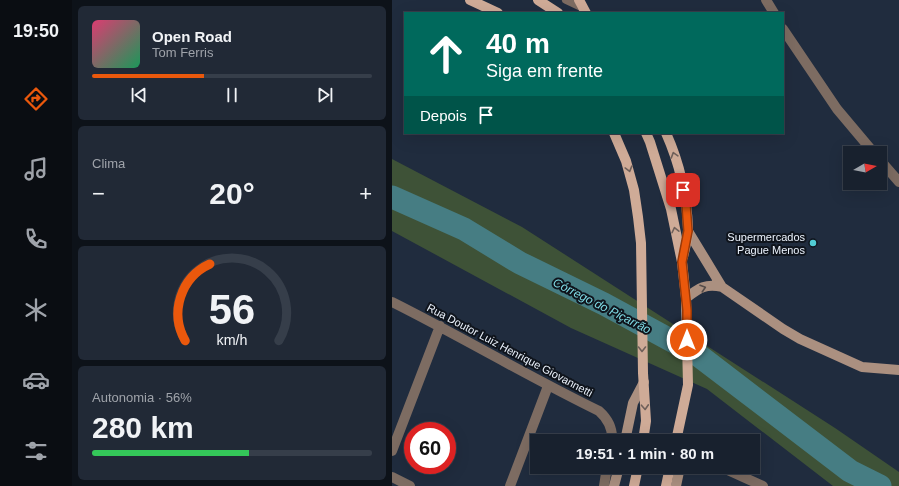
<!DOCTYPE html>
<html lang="pt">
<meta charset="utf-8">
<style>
body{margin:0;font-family:Arial,sans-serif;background:#212936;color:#f1f3f6;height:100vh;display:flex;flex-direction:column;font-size:15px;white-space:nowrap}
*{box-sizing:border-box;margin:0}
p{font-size:13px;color:#9fa3aa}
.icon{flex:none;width:22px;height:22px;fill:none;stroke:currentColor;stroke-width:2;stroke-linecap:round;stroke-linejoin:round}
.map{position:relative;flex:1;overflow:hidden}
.drawer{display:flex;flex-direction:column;gap:6px;padding:6px;background:#0d1219;width:320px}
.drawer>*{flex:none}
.banner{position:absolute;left:12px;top:12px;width:380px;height:122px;border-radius:0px;box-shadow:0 4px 16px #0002,0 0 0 1px #363e4a;background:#00695c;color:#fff;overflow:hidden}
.needle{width:26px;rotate:81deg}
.buttons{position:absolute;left:451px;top:146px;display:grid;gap:8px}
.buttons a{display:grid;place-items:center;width:44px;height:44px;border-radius:0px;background:#18212e;box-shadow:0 4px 16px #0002,0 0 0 1px #363e4a;font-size:20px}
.speed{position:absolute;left:12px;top:422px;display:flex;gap:8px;font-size:20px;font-weight:700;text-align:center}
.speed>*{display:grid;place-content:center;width:52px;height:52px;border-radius:50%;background:#18212e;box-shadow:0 4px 16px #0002,0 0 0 1px #363e4a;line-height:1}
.speed .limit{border:6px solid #d22;background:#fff;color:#111}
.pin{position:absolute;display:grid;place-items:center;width:34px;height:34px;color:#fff;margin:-17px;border-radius:8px;box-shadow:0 2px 6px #0006}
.me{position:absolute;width:44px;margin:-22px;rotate:0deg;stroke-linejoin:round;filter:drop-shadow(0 0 3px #0008)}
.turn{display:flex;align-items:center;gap:14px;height:84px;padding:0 16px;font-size:18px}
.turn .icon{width:52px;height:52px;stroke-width:2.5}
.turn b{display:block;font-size:28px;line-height:34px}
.then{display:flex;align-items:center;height:38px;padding:0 16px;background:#0003;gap:8px;font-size:15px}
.big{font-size:30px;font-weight:700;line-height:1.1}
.drawer .card{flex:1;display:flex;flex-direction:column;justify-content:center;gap:6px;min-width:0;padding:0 14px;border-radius:6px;background:#212936}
.drawer .dial{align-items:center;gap:0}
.dial svg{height:104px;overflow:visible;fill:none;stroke:#363e4a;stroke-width:7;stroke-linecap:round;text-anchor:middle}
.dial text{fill:#f1f3f6;stroke:none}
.song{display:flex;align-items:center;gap:12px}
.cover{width:48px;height:48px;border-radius:6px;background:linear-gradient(135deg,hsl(340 70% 55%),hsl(150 70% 35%))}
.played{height:4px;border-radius:2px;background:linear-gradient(90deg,#ea580c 40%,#363e4a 40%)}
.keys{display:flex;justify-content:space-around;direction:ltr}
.heat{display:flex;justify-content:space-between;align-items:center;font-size:22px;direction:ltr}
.charge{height:6px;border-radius:3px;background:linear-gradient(90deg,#34c759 56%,#363e4a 0)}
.trip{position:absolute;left:138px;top:434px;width:230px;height:40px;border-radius:0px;background:#18212e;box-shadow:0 4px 16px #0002,0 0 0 1px #363e4a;font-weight:700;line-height:40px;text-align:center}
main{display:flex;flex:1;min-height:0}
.menu{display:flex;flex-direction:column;width:72px;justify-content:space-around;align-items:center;background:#0a0d12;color:#9fa3aa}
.menu .icon{width:28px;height:28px}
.menu .active{color:#ea580c}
.menu b{font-size:18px;color:#f1f3f6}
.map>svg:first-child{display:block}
.green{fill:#3e5237}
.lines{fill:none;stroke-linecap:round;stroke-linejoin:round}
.river{stroke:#467d83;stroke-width:23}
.lane{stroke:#7d6c62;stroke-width:8}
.street{stroke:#7d6c62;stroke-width:10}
.secondary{stroke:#ab9080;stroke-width:10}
.primary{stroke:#cfab97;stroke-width:10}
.oneway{stroke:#6f605a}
.oneway2{stroke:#554c49}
.route-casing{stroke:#983908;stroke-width:10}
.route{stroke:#ea580c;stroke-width:7}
.poi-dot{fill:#51ccd4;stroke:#0f141c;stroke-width:1.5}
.labels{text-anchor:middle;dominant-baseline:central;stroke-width:4;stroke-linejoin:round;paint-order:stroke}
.poi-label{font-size:11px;fill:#ecf3fd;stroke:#0f141c;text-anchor:end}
.street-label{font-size:11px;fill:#ecf3fd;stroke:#0f141c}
.water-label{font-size:12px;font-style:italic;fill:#7fdbe5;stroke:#0f141c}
</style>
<main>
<nav class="menu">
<b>19:50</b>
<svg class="icon active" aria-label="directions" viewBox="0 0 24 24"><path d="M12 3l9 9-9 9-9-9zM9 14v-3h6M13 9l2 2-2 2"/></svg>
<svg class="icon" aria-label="music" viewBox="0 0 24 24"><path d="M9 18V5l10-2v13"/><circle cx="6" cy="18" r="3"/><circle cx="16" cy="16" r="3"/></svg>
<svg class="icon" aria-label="phone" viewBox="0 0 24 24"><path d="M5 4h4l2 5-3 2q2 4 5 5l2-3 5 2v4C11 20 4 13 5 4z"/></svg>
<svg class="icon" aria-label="climate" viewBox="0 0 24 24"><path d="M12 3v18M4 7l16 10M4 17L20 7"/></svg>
<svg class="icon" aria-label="car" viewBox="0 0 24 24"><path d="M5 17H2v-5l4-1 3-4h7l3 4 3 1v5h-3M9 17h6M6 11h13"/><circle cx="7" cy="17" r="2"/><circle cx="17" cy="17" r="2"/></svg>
<svg class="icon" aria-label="filters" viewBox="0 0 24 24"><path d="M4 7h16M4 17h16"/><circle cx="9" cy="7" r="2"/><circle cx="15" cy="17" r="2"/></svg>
</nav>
<section class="drawer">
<div class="card">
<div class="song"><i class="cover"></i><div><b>Open Road</b><p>Tom Ferris</p></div></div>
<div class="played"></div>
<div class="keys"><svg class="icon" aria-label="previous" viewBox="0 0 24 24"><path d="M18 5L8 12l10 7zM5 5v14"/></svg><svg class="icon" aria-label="pause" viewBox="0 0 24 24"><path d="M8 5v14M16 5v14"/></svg><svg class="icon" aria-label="next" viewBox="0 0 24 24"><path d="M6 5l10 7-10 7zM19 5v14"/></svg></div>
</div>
<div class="card"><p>Clima</p>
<div class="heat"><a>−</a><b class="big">20°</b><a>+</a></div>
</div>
<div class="card dial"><svg viewBox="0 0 100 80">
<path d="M14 69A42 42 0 1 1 86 69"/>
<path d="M14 69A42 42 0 0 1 33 10" stroke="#ea580c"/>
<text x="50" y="56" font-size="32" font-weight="700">56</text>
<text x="50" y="72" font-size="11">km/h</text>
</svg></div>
<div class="card"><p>Autonomia · 56%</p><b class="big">280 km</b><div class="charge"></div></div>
</section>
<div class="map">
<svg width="507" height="486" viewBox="0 0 507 486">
<rect width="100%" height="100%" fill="#202c3e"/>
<path class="green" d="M0,159L130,227L443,428L507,472V486H441L315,389L179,328L0,231Z"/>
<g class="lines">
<path class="river" d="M0,197L72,229L128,263L212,304L306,355L458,471L488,486"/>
<path class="lane" d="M174,0L191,8"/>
<path class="street" d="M374,0L382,13
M391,29L445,109L482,153
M488,160L507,182
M0,302C70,337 137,377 207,411C216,419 221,428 220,441
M0,451L48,326
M329,467L371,486
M0,477L18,486
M118,486L156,386
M212,486L215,467"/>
<path class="secondary" d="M296,231L330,287
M294,298C307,288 314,283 330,287L391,329L408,339L470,367L507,370
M233,441L241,403L252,382
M222,486L227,467
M284,486L288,467"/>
<path class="primary" d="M78,0L106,13
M146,0L166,13
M187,0L194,13
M222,133L234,161L242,190L246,217L249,243L251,373L254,421L251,441
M254,133L258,142L279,209L290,262L294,298L296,385L284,441
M274,133C287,162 295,197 296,229C296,238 293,248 291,257
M242,486L246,467
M274,486L278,467"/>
</g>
<defs><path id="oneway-chevron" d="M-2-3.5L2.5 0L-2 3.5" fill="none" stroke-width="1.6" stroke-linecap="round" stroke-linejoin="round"/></defs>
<g class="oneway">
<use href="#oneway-chevron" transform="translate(282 155) rotate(-107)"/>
<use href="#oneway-chevron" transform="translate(237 169) rotate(75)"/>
<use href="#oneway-chevron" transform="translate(283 230) rotate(-103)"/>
<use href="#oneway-chevron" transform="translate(250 349) rotate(90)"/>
<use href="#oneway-chevron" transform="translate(253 407) rotate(87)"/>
</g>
<use class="oneway2" href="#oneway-chevron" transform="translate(311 288) rotate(-18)"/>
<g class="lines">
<g class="route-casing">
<path id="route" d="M291,190L294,204L296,231L290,262L295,310V340"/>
</g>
<use href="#route" class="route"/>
</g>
<circle class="poi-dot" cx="421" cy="243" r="4"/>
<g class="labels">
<g class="poi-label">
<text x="413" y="237">Supermercados<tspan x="413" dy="13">Pague Menos</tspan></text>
</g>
<g class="street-label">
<text transform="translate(118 350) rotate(28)">Rua Doutor Luiz Henrique Giovannetti</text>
</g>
<g class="water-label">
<text transform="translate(210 306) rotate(27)">Córrego do Piçarrão</text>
</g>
</g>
</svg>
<div class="buttons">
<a><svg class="needle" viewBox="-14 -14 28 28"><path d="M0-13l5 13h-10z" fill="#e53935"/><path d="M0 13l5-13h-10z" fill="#9fa3aa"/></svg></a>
</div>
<div class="speed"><div class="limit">60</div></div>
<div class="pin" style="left:291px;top:190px;background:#d93025"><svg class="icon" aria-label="arrive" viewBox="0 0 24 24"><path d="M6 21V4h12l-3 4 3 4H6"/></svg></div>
<svg class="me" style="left:295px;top:340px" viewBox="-20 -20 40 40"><circle r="17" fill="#ea580c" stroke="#fff" stroke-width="3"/><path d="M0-11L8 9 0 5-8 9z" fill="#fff"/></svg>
<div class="trip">19:51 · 1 min · 80 m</div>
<div class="banner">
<div class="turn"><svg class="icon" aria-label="ahead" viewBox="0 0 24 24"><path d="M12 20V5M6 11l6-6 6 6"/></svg><div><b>40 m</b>Siga em frente</div></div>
<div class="then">Depois<svg class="icon" aria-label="arrive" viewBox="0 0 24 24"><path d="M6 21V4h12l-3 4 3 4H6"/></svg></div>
</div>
</div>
</main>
